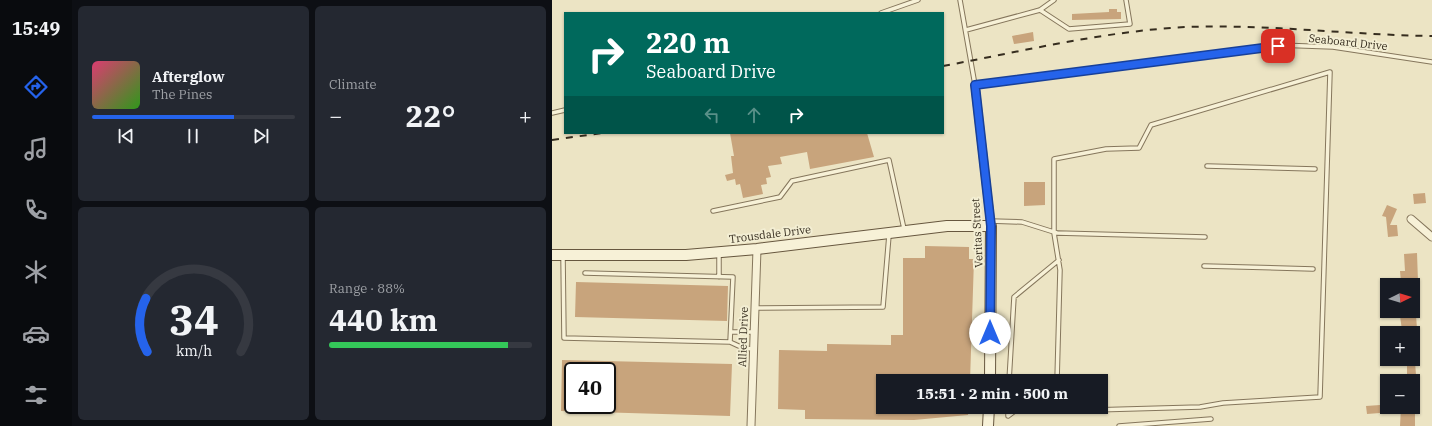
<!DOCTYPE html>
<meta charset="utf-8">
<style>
body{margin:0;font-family:"IBM Plex Serif",serif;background:#242831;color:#f1f3f6;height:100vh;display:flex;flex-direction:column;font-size:15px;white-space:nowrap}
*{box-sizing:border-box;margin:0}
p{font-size:13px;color:#9ea1a6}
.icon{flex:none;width:22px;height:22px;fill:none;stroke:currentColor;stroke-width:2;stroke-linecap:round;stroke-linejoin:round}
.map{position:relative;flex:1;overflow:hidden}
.side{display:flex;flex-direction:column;gap:6px;padding:6px;background:#0d0f14;width:480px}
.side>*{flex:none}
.guide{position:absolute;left:12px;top:12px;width:380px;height:122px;border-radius:0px;box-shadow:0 1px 3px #0004;background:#00695c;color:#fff;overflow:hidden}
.needle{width:26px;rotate:85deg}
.fabs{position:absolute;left:828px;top:278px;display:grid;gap:8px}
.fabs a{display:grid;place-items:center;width:40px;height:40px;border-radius:0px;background:#171b24;box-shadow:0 1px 3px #0004;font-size:20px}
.speed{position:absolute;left:12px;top:362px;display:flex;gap:8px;font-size:20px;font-weight:700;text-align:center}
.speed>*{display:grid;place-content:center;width:52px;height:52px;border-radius:50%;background:#171b24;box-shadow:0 1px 3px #0004;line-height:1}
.speed .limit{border:2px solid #111;border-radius:6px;background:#fff;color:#111}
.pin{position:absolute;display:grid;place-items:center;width:34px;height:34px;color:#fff;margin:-17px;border-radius:8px;box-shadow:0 2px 6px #0006}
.me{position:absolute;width:44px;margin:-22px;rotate:0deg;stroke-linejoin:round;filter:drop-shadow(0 0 3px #0008)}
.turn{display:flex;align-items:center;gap:14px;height:84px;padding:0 16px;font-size:18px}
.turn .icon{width:52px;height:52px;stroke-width:2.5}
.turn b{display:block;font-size:28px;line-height:34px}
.lanes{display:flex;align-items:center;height:38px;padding:0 16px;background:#0003;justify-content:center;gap:20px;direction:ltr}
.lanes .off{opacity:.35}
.big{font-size:30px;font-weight:800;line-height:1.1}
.side .widget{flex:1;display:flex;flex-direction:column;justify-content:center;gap:6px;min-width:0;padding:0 14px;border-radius:6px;background:#242831}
.side .dial{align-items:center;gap:0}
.dial svg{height:104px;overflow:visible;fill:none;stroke:#363941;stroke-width:7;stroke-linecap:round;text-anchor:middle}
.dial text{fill:#f1f3f6;stroke:none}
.song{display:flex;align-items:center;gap:12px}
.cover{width:48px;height:48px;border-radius:6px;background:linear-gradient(135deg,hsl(340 70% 55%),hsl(110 70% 35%))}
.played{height:4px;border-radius:2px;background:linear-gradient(90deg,#2563eb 70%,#363941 70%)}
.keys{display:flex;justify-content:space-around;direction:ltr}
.heat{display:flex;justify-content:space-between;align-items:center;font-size:22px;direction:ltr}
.charge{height:6px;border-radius:3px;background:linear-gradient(90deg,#34c759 88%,#363941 0)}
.side .tiles{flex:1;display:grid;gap:6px;grid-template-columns:repeat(2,1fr)}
.trip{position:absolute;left:324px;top:374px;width:232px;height:40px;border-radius:0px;background:#171b24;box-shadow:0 1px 3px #0004;font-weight:800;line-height:40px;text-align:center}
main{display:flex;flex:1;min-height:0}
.menu{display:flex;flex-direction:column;width:72px;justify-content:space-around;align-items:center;background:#090b0e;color:#9ea1a6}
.menu .icon{width:28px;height:28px}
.menu .on{color:#2563eb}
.menu b{font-size:18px;color:#f1f3f6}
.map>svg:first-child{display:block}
.building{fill:#c8a47c;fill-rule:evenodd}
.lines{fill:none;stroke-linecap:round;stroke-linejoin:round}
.lane-casing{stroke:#85765c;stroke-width:5.5}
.street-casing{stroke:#85765c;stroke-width:9}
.secondary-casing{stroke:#67573f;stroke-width:12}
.lane{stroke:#f7f1d7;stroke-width:3.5}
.street{stroke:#f7f1d7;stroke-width:7}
.secondary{stroke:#f7f1d7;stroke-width:10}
.rail{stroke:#362d1f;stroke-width:2;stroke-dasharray:7 7;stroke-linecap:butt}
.route-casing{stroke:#184099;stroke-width:10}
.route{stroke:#2563eb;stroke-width:7}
.labels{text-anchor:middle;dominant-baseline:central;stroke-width:4;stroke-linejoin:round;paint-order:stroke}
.street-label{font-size:11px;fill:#362d1f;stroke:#f3eed3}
</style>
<main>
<nav class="menu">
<b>15:49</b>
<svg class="icon on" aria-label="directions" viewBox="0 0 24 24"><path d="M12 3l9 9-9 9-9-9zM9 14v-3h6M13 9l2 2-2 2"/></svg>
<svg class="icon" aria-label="music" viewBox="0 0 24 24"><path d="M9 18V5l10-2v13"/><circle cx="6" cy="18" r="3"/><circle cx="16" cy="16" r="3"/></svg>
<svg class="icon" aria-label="phone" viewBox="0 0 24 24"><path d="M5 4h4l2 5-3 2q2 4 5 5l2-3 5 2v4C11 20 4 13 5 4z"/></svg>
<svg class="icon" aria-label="climate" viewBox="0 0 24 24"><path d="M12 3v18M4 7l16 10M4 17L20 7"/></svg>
<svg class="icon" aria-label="car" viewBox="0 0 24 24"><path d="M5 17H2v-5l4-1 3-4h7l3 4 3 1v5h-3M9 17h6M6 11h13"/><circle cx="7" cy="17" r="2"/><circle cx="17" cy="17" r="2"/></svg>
<svg class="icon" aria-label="filters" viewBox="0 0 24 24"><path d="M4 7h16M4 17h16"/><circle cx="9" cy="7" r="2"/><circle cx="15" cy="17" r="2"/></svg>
</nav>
<section class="side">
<div class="tiles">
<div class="widget">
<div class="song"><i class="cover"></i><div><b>Afterglow</b><p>The Pines</p></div></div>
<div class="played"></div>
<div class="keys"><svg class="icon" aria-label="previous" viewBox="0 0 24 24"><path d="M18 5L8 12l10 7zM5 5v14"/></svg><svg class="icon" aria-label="pause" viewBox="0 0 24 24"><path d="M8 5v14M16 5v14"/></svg><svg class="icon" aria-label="next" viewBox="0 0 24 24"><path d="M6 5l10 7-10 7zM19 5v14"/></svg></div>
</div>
<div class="widget"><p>Climate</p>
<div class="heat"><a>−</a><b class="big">22°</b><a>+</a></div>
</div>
<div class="widget dial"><svg viewBox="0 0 100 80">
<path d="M14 69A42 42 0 1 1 86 69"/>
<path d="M14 69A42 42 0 0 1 13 28" stroke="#2563eb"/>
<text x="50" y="56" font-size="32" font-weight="700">34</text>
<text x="50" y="72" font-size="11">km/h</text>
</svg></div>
<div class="widget"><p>Range · 88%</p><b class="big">440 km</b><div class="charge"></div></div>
</div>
</section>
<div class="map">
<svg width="880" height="426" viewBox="0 0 880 426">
<rect width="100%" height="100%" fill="#ece4c4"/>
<path class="building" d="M557,9H565V12H569V19L520,20V14L557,12Z
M481,32L482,41L462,44L460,36Z
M178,133H315L322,157L258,169L255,152L228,157L230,164L216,166L219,177L214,178L215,184L209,185L211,194L191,198L188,184L184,185L183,179L175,181L173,175L181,173L179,156H182Z
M472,182H493V205L472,206Z
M873,193L874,203L862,204L861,194Z
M835,205L845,209L838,225H845L846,236L836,237L834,217L830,216Z
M373,246L417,247V259H422L418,381H331V407H417L416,415L362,420L253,419V410L226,409L227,350L275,351V344L339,345V335H351V258H373Z
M865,253L866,281L849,282L848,271H853L852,254Z
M24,282L176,286L175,321L23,317Z
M864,315L865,329L850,330L848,316Z
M10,360L180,364L178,416L9,411ZM21,371H55V405H21Z
M855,362H863L864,375H855Z
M828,405V413L815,414L814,406Z
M849,407H863V426H848Z"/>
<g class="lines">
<g class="lane-casing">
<path id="lane" d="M408,0L423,85L726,45L781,47L880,62
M488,10L517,29L578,24L574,0
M329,13L366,0
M414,30L488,10L502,0
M0,113L13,110
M655,166L763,169
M161,211L228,197L240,181L337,160L352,229
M438,221L470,222L505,233L653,237
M167,254V277
M11,256L12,338L178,342L191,348L201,349
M652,266L761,269
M33,273L181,277L178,342
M203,308L331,307L337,235
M179,332H202
M457,381L462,297L507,260
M456,407V416L468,407
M505,407V411L648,407L671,403L768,397L778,72L599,125L587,148L554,149L502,159V233L508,270L505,381
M567,426L659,419"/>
</g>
<g class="street-casing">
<path id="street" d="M423,85L439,226
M859,219L880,237
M199,426L205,249"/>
</g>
<g class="secondary-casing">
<path id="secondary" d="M0,255H134L205,249L395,226H439L438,381
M436,426L437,407"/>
</g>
<use href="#lane" class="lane"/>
<use href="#street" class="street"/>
<use href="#secondary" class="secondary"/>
<path class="rail" d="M391,66C472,51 553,31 635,27C717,24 798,35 880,36
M0,140L50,133"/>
</g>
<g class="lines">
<g class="route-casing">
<path id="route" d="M438,333L439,226L423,85L726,46"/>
</g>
<use href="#route" class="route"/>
</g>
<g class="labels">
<g class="street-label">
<text transform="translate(796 42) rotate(6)">Seaboard Drive</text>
<text transform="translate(425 233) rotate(-93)">Veritas Street</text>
<text transform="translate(218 234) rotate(-7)">Trousdale Drive</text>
<text transform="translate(191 337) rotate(-88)">Allied Drive</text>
</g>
</g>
</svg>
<div class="fabs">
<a><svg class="needle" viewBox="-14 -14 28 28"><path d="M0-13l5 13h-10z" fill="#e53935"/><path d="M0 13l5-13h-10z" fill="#9ea1a6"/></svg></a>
<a>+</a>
<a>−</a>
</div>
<div class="speed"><div class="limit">40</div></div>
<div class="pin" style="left:726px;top:46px;background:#d93025"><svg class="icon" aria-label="arrive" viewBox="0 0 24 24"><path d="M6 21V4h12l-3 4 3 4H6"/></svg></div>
<svg class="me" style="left:438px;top:333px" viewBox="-20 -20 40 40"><circle r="19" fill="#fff"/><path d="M0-13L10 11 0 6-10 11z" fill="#2563eb"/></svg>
<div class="trip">15:51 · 2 min · 500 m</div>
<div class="guide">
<div class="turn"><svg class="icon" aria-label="right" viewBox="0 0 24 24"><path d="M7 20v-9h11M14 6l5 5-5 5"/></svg><div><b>220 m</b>Seaboard Drive</div></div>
<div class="lanes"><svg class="icon off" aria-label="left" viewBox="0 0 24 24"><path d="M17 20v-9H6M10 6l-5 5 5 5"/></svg><svg class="icon off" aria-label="ahead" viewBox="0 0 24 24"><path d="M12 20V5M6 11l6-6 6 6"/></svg><svg class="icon" aria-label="right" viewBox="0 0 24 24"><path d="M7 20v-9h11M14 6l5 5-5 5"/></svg></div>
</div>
</div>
</main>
